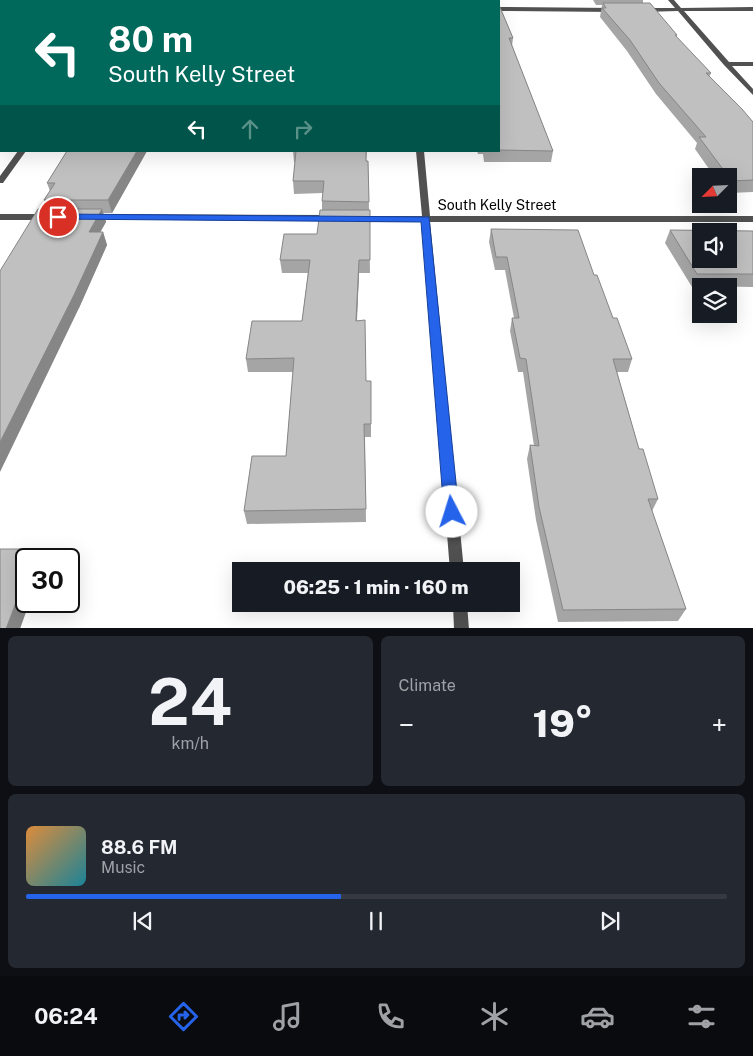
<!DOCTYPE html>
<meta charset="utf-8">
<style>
body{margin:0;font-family:"Public Sans",sans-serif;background:#242831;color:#f1f3f6;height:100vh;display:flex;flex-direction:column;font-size:19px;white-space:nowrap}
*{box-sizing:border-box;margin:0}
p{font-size:16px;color:#9ea1a6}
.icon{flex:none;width:28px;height:28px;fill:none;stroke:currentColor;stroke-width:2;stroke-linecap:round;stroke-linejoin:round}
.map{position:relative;height:628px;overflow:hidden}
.drawer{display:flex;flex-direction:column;gap:8px;padding:8px;background:#0d0f14;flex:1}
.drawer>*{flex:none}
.banner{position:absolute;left:0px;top:0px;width:500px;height:152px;box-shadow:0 5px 20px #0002;background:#00695c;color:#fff;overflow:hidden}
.needle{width:32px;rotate:246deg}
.tools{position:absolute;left:692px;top:168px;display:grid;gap:10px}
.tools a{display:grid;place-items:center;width:45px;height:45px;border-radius:0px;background:#171b24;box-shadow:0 5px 20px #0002;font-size:25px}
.speed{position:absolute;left:15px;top:548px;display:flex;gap:10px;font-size:25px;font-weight:700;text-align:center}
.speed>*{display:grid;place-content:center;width:65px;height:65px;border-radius:50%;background:#171b24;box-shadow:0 5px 20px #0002;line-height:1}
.speed .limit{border:2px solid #111;border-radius:8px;background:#fff;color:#111}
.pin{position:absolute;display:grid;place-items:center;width:42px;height:42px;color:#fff;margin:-21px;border:2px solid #fff;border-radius:50%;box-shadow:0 1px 5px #0007}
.me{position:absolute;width:55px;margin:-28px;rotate:355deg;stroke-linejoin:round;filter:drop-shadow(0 0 4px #0008)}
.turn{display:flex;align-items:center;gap:18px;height:105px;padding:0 25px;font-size:22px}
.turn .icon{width:65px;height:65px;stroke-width:2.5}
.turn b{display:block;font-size:35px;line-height:42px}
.lanes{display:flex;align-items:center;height:48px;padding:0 25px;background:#0003;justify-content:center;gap:25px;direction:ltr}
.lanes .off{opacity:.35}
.big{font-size:38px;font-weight:800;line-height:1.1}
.drawer .card{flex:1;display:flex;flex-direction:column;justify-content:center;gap:8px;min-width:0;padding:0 18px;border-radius:8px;background:#242831}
.drawer .dial{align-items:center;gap:0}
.dial b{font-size:65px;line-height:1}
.song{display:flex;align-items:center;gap:15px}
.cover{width:60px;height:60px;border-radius:8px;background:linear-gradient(135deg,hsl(30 70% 55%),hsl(190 70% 35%))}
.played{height:5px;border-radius:2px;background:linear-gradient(90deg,#2563eb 45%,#363941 45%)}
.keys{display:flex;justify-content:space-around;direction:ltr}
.heat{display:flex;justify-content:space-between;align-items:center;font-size:28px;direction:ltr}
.drawer .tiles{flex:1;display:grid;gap:8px;grid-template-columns:1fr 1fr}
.card:last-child{grid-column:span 2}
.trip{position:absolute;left:232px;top:562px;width:288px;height:50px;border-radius:0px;background:#171b24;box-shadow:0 5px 20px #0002;font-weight:800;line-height:50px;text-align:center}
.dock{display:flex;height:80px;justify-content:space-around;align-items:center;background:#090b0e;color:#9ea1a6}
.dock .icon{width:35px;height:35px}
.dock .active{color:#2563eb}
.dock b{font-size:22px;color:#f1f3f6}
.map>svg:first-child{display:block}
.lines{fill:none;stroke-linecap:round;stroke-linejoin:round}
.street{fill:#515151;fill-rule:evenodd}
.wall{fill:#a5a5a5}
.shaded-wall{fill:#868686}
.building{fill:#c0c0c0;stroke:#868686;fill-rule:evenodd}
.route{fill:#2563eb;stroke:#184099}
.labels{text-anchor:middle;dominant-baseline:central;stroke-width:4;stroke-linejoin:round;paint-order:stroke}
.street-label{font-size:14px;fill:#000;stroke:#fff}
</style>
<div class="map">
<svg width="753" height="629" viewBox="0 0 753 629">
<rect width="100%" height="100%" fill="#fff"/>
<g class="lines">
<path class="street" d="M404,0H410V1H405Z
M668,0H674L681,8L753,7V11H684L729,62H753V66H732L753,89V95L724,65L678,11L642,12L639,10L642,8H675Z
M499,7L615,8L618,10L615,12L499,11Z
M18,151H26L3,183H0V176Z
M416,151H424L430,216H753V222H430L464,571H450L422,222H356L352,219L356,216H422Z
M0,214H46L50,217L46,220H0Z
M91,214L331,215L335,218L331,221L88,219V215Z
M453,604H467L469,629H454Z"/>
</g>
<path class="wall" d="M593,0H643V3L677,35L676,37L711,73L709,77L753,122V192L729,193V176H714L695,149L697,143L656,94L627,51L600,17L602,5H596Z
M499,5L513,38L512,46L553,151L551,162H484L483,154H478L477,151H499Z
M67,151H147L112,213H103L106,222L100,232H103L107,245L79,308L44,200L50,191L47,183Z
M293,151H367L366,161H368L369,210L370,273H359L357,321L366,381H371V437H365L366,522L247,524L244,511L286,456L293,372H248L246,359L302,321L308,273H282L280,260L317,234L322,210V201L323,193L294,194L293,181L295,162H294Z
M491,229L594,275L613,318L632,359L628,372H617L639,449L658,499L652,511L686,609L678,621L558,622L536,520L527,459L530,445L534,446L523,372H518L510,331L512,318H514L505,270H495L489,242Z
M670,230L753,231V287L701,286V287H692L665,243Z"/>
<path class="shaded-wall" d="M96,0H107L106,1H95Z
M1,94V110L0,112V96Z
M137,151H147L112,213L108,200Z
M102,209L106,222L93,245L89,232Z
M103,232L107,245L79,308L0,472V442Z
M359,260V273L356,334V321Z
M37,549L43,559H33Z
M26,576V601H30L20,629H6Z"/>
<path class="building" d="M51,0H96L95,1H50Z
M169,0H208L207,1H168Z
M331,0H370V1H331Z
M447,0H497V1H447Z
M603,3H650L677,35H675L711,73H706L742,109L753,122V180L731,181L729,178V176H728L699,137H706L659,83L630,40L602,8H606Z
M499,5L513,38H509L553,151L499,150Z
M1,41V94L0,96V42Z
M67,151H137L108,200H44L55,183H47Z
M296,151H366V161H368L369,202L322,201L324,181H293Z
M38,209H102L89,232H103L74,295L0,442V271Z
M320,210H370V260H359L356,321L365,320L366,381H371V424H364L366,509L244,511L252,456H286L294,358L246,359L252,321H302L310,260H280L284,234H317Z
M491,229L578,230L594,275H597L613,318H617L632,359H613L639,449H643L658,499H648L686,609L563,610L539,507L530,445L539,446L526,359L520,358L512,318H519L507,257H496Z
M670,230L753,231V274H697ZM701,231H729V259H701Z
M0,549H37L33,559H26V576L6,629H0Z"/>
<path class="route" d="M58,214L429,217L459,512L457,517L452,519L446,517L444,512L421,222L55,219V215Z"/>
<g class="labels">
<g class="street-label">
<text x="497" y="205">South Kelly Street</text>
</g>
</g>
</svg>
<div class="tools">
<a><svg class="needle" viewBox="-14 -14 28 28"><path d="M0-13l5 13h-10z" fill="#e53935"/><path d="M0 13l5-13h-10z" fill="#9ea1a6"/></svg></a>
<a><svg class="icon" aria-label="sound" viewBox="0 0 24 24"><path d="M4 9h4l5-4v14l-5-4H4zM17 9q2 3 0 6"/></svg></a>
<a><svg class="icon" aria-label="layers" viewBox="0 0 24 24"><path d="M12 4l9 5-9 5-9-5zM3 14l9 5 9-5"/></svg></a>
</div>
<div class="speed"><div class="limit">30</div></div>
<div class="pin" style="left:58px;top:217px;background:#d93025"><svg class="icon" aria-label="arrive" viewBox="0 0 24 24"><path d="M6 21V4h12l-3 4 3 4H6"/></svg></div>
<svg class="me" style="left:452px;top:512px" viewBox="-20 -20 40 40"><circle r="19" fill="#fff"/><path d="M0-13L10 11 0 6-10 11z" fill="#2563eb"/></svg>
<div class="trip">06:25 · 1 min · 160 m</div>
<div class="banner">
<div class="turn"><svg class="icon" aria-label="left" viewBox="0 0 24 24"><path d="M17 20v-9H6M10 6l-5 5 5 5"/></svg><div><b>80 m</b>South Kelly Street</div></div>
<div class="lanes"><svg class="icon" aria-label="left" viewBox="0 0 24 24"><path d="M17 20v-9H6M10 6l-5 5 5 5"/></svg><svg class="icon off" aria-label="ahead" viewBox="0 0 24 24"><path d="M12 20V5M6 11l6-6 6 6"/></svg><svg class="icon off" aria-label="right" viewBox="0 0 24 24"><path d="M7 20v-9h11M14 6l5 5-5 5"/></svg></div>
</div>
</div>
<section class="drawer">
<div class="tiles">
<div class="card dial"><b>24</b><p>km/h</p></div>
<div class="card"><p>Climate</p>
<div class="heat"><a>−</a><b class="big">19°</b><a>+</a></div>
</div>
<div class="card">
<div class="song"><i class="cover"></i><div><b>88.6 FM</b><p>Music</p></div></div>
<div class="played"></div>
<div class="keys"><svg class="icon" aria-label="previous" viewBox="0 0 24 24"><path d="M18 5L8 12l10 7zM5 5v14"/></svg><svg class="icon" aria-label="pause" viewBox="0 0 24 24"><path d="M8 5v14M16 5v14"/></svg><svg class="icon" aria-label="next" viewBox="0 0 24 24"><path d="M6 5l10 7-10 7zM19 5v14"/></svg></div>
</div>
</div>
</section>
<nav class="dock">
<b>06:24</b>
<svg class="icon active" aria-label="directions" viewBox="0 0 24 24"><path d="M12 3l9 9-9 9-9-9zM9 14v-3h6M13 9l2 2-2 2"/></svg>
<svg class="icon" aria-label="music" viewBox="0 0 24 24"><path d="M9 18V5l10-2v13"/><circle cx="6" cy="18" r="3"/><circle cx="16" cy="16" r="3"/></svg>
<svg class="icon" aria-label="phone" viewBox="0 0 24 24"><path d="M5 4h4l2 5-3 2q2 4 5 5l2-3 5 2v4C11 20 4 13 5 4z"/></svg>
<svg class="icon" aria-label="climate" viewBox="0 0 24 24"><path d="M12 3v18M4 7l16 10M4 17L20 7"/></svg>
<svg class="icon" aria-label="car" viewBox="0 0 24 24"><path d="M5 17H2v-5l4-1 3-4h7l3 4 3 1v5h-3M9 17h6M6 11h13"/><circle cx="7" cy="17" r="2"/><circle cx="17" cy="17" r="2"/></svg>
<svg class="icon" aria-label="filters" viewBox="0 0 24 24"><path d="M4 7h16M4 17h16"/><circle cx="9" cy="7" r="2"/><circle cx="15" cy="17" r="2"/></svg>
</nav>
